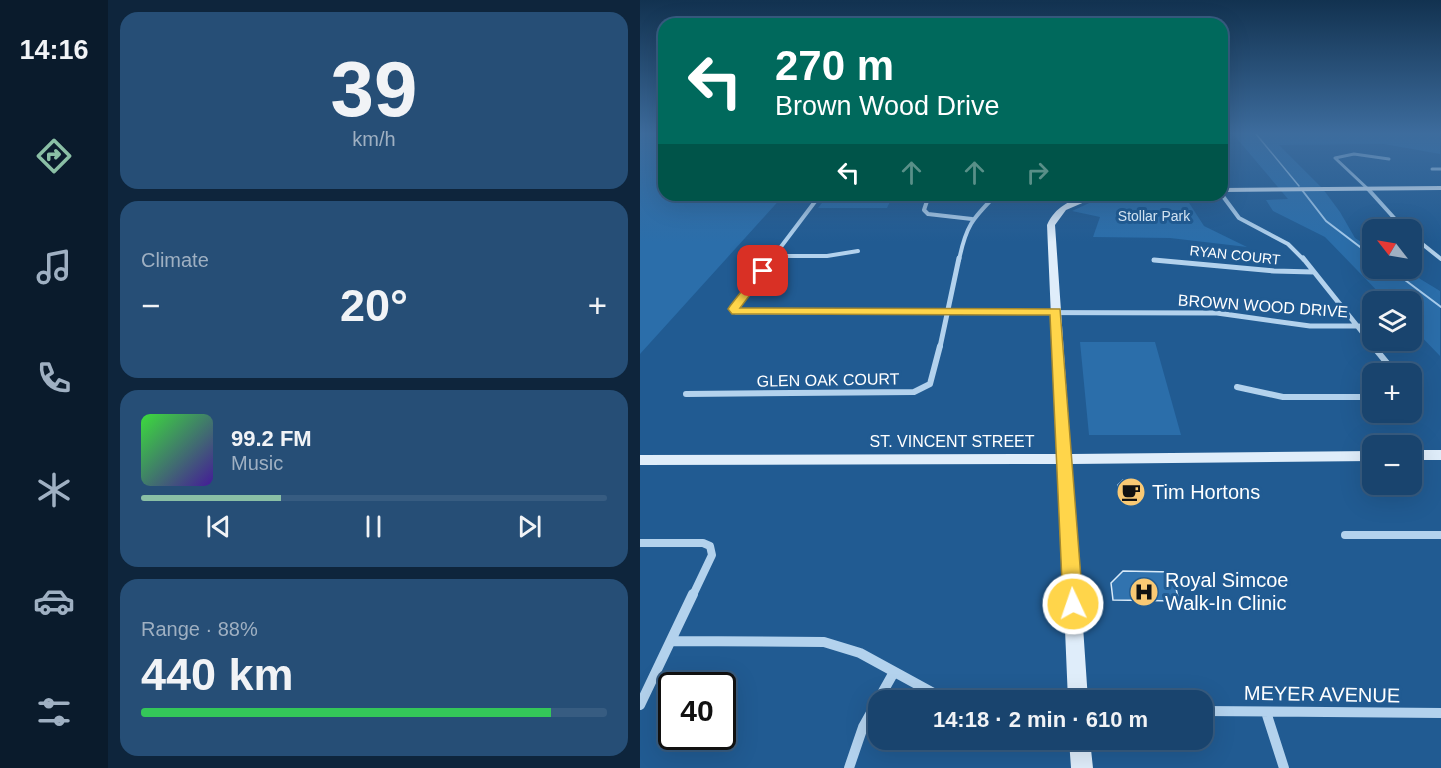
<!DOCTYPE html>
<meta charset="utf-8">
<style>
body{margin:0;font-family:Helvetica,sans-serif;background:#264e76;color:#f1f3f6;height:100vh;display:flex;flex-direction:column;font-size:22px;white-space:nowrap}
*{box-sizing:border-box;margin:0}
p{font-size:20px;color:#9fb0c2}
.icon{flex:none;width:33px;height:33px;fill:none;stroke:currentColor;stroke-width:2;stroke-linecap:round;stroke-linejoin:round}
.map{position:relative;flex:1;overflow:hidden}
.panel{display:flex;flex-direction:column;gap:12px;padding:12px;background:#0e253c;width:532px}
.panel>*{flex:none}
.hud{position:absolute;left:18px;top:18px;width:570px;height:183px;border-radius:18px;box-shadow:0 6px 24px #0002,0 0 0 2px #375c81;background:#00695c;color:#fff;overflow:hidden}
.needle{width:39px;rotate:301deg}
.fabs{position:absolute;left:722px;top:219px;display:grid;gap:12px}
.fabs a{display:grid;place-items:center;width:60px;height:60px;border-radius:12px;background:#19446e;box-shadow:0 6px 24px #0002,0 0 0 2px #375c81;font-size:30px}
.speed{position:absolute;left:18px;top:672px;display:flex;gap:12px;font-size:30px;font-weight:700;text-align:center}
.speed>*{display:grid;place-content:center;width:78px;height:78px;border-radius:50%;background:#19446e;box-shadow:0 6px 24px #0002,0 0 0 2px #375c81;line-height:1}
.speed .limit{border:3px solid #111;border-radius:9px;background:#fff;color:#111}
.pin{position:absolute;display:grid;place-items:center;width:51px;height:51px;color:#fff;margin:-26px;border-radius:12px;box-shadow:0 3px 9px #0006}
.me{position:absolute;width:66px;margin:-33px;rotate:357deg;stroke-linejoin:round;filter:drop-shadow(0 0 4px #0008)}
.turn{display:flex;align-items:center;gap:21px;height:126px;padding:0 18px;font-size:27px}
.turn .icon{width:78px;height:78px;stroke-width:2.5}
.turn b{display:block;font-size:42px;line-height:51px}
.lanes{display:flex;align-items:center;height:57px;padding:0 18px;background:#0003;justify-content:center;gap:30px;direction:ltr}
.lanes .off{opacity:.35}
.big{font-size:45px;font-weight:700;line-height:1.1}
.panel .tile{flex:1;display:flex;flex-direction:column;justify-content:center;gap:9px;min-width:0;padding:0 21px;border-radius:18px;background:#264e76}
.panel .dial{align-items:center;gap:0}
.dial b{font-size:78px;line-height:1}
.song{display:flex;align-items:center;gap:18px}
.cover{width:72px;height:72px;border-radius:9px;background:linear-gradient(135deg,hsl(120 70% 55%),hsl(260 70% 35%))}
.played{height:6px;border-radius:3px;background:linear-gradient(90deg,#8abfa5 30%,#375c81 30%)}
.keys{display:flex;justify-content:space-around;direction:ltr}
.heat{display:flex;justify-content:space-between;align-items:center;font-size:33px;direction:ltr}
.charge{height:9px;border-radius:4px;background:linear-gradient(90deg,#34c759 88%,#375c81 0)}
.trip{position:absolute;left:228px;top:690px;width:345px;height:60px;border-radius:18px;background:#19446e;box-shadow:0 6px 24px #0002,0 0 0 2px #375c81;font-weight:700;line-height:60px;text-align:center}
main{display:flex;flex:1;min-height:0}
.dock{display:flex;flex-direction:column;width:108px;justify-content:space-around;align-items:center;background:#0a1b2c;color:#9fb0c2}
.dock .icon{width:42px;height:42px}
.dock .on{color:#8abfa5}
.dock b{font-size:27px;color:#f1f3f6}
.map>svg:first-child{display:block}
.green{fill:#2b6eaa}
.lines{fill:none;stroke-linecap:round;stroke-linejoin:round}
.stream-far1{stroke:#a7cdee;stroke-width:1.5}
.stream{stroke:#a7cdee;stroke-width:2}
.building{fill:#3173af;stroke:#d8eaf9;stroke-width:1.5}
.street-far5{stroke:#b3d2ed;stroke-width:3}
.street-far4{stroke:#b3d2ed;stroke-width:4}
.street-far3{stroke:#b3d2ed;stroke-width:5}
.street-far2{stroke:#b3d2ed;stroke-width:6}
.street-far1{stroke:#b3d2ed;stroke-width:8}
.street{stroke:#b3d2ed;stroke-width:10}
.secondary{fill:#dfedfa;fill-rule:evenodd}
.route{fill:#ffd54a;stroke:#a68a30;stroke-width:1.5}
.labels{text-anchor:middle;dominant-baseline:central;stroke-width:6;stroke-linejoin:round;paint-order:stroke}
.far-park-label{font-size:14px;fill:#d8eaf9;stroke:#215b92}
.far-street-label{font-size:14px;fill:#fff;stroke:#215b92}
.street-label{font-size:16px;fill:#fff;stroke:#215b92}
.near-poi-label{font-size:20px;fill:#fff;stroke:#215b92;text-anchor:start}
.near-street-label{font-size:20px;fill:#fff;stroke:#215b92}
</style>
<main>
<nav class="dock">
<b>14:16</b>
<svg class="icon on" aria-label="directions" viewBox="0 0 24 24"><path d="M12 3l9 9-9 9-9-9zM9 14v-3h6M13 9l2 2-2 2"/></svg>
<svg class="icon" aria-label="music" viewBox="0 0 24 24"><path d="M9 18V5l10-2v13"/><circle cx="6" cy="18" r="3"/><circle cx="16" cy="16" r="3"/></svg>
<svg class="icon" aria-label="phone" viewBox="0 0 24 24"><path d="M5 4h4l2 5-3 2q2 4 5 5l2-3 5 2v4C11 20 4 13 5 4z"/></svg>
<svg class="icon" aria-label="climate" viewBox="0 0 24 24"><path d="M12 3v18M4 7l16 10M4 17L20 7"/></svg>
<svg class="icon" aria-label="car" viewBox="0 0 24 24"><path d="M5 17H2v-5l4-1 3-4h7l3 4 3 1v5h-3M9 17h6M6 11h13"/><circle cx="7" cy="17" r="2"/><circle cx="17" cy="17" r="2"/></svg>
<svg class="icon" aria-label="filters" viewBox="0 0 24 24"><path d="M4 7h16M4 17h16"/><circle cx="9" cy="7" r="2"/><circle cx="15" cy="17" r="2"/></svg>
</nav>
<section class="panel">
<div class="tile dial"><b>39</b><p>km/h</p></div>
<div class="tile"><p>Climate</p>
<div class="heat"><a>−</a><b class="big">20°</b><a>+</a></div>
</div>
<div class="tile">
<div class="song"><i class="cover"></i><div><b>99.2 FM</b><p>Music</p></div></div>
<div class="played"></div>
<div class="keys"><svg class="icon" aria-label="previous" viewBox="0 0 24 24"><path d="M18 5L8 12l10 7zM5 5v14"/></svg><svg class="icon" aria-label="pause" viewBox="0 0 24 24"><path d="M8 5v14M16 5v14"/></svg><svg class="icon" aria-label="next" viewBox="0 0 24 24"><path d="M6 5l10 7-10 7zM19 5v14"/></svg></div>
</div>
<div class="tile"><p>Range · 88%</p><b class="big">440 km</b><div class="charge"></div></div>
</section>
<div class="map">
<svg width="801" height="768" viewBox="0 0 801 768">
<rect width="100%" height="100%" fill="#215b92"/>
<path class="green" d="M0,134H24V195H144L0,354Z
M593,134H800V154L744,144L639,145L683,189L700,212L715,238L732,249V268L764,269L800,291V356L771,326V302L747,301L685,237L633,211L626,200L648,199Z
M188,195H253L247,208H178Z
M484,195H544L564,226L607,247L530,238L453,237L460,217L432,211L460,198Z
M440,342H515L541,435H449Z"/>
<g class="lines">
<path class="stream-far1" d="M616,134L659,186"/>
<path class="stream" d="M662,190L686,221L732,256
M749,268L801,307"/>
</g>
<path class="building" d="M483,480H496L502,486L503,498H480L478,485Z
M483,571L532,572L539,601L473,600L471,583Z"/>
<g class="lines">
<path class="street-far5" d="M582,159L585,164L582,165
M792,169H801
M729,190L695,158L714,154L749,159"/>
<path class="street-far4" d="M728,189L765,230
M289,195L284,210L288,214L332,219
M582,195L599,218L648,244L664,260
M771,235L801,259
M135,256H187L218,251
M131,260L180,195
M319,260C326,226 332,219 356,195"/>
<path class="street-far3" d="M132,258L96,306L94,309L96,312L577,313L670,326H719
M663,258L734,347
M514,260L634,271L674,272
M300,347L319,258"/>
<path class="street-far2" d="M733,346L756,374
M597,387L643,397H732
M46,394L274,392L290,384L300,346"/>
<path class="street-far1" d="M705,535H801
M0,543H63L70,546L72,555L53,595"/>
<path class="street" d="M32,641L184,642L220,653L306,700
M0,705L53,594
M562,711L801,713
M626,712L644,768
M209,768L223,727L254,672"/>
<path class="secondary" d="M801,186V190L582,192V188Z
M448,195H461L426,210L415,225L431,454L732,451V461L432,464L448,700H428L418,464L0,465V455L417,454L407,225C415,207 430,200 448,195Z
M771,450H801V460H771Z
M429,740H450L453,768H431Z"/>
</g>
<linearGradient id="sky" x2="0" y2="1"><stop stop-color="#123250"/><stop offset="0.55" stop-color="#3d6c9d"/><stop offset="1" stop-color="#3d6c9d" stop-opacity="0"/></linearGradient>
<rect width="801" height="242" fill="url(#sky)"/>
<path class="route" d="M123,268L128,271L100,308L420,309L443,604L440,611L433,614L426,611L423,604L410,315L92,314L88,309L90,306L119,269Z"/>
<defs>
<g id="cafe-disc" transform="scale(1.5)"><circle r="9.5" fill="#f9c974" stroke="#215b92"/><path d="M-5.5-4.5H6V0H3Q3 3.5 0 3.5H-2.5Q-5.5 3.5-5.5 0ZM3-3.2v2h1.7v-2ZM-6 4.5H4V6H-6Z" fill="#111"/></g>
<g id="hospital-disc" transform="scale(1.5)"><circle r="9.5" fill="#f9c974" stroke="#215b92"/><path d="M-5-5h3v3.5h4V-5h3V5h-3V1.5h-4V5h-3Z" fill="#111"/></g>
</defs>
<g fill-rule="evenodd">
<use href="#cafe-disc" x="491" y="492"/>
<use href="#hospital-disc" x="504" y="592"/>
</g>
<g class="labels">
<g class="far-park-label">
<text x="514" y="216">Stollar Park</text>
</g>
<g class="far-street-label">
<text transform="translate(595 255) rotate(6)">RYAN COURT</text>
</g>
<g class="street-label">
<text transform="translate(623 306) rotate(4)">BROWN WOOD DRIVE</text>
<text transform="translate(188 380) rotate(-1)">GLEN OAK COURT</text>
<text x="312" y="441">ST. VINCENT STREET</text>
</g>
<g class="near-poi-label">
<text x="512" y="492">Tim Hortons</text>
<text x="525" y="580">Royal Simcoe<tspan x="525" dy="23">Walk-In Clinic</tspan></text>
</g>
<g class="near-street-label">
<text transform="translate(682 694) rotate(1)">MEYER AVENUE</text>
</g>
</g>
</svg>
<div class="fabs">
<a><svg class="needle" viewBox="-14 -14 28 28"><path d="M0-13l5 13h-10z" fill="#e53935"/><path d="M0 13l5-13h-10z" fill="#9fb0c2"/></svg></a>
<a><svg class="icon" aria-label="layers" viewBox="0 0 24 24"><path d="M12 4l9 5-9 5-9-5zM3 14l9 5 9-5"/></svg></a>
<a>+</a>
<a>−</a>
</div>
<div class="speed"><div class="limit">40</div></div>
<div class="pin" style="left:123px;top:271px;background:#d93025"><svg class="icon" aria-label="arrive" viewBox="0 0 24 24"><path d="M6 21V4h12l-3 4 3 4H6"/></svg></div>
<svg class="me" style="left:433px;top:604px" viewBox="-20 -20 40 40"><circle r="17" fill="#ffd54a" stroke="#fff" stroke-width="3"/><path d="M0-11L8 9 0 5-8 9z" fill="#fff"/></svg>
<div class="trip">14:18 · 2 min · 610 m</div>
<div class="hud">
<div class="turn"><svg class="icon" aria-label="left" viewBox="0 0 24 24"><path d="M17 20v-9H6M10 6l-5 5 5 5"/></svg><div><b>270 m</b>Brown Wood Drive</div></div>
<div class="lanes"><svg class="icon" aria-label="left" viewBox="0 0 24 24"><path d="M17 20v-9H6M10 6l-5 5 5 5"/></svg><svg class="icon off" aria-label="ahead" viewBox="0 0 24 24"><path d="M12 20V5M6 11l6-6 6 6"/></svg><svg class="icon off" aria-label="ahead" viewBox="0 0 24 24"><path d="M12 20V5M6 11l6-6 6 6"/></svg><svg class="icon off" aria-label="right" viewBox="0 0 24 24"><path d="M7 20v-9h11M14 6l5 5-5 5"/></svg></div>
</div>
</div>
</main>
